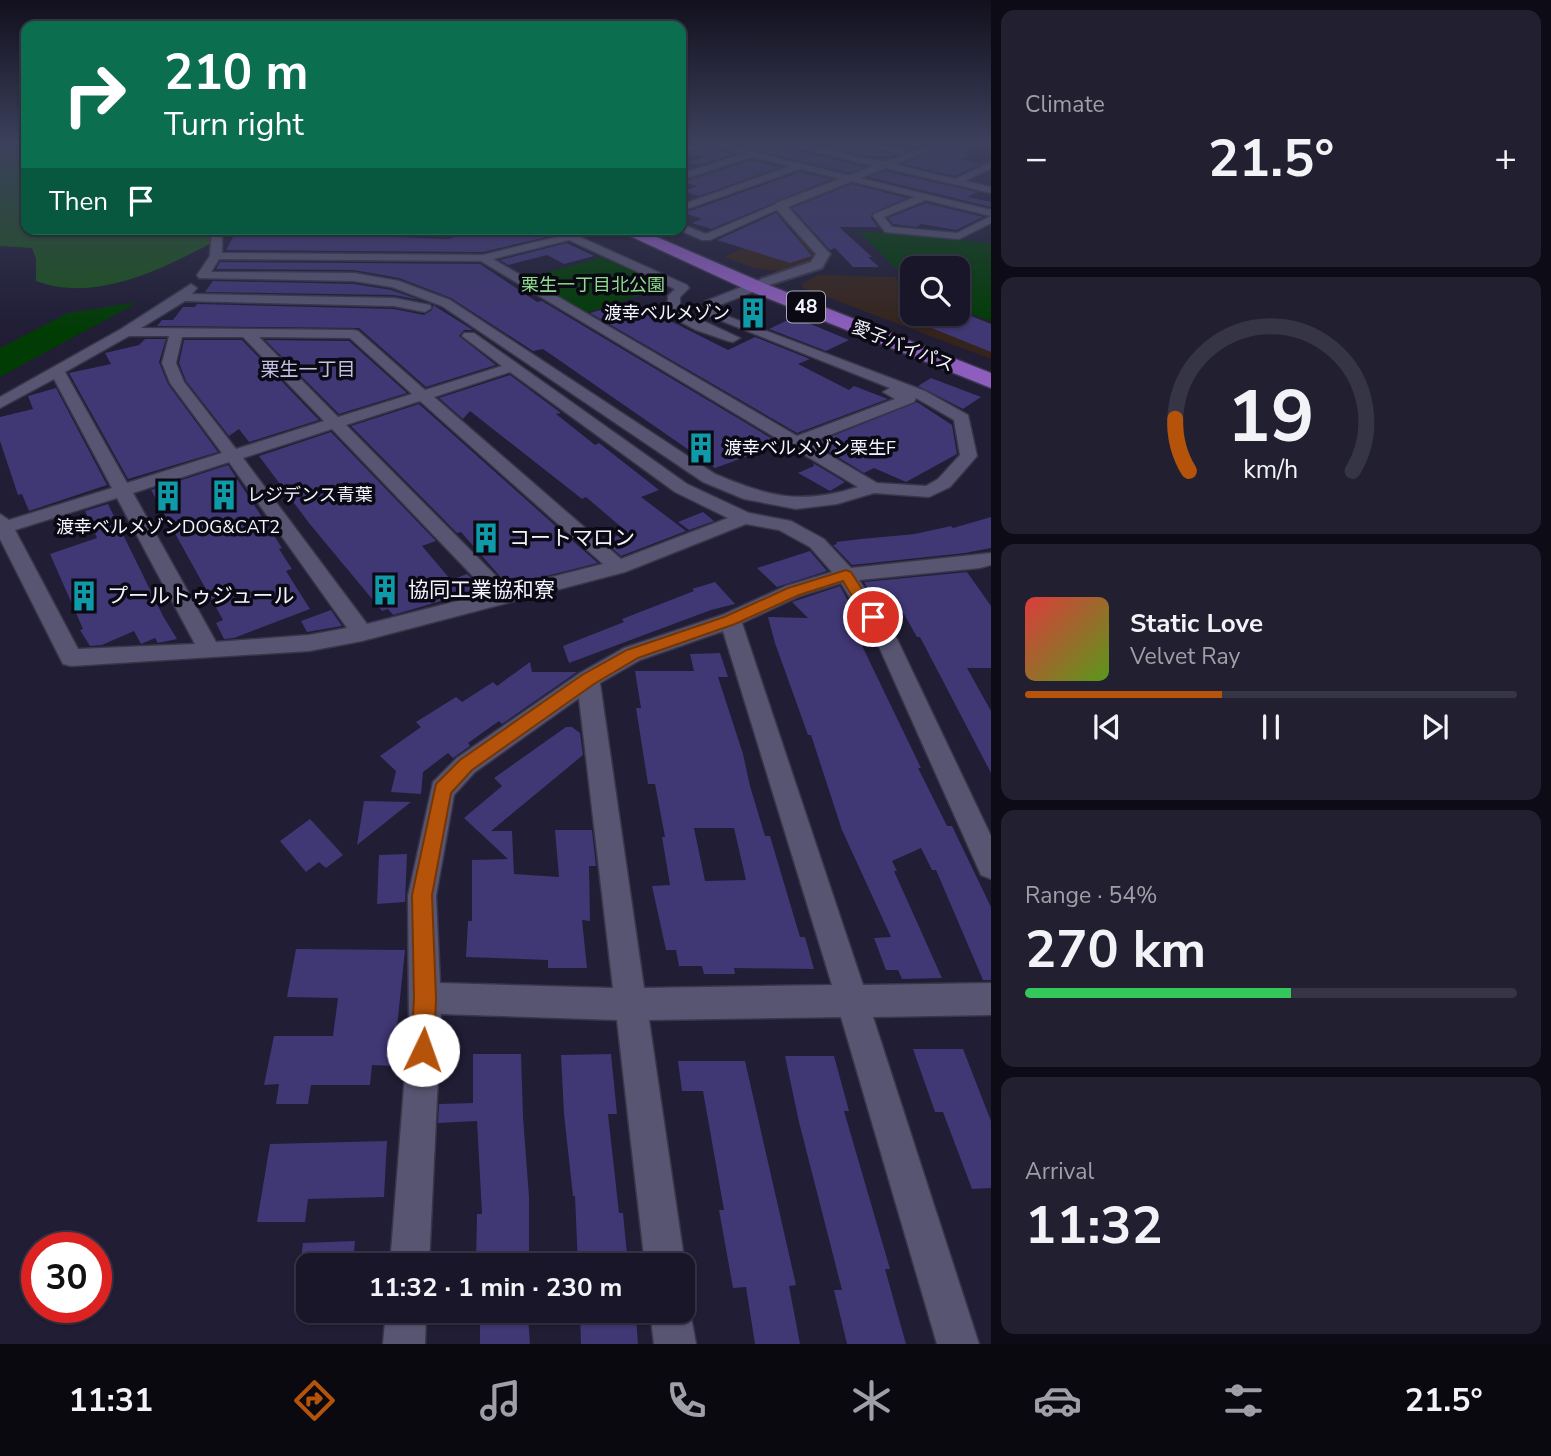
<!DOCTYPE html>
<meta charset="utf-8">
<style>
body{margin:0;font-family:"Nunito Sans","Noto Sans JP",sans-serif;background:#211f30;color:#f1f3f6;height:100vh;display:flex;flex-direction:column;font-size:26px;white-space:nowrap}
*{box-sizing:border-box;margin:0}
p{font-size:23px;color:#9f9fa8}
.icon{flex:none;width:38px;height:38px;fill:none;stroke:currentColor;stroke-width:2;stroke-linecap:round;stroke-linejoin:round}
.map{position:relative;flex:1;overflow:hidden}
.drawer{display:flex;flex-direction:column;gap:10px;padding:10px;background:#0d0c16;width:560px}
.drawer>*{flex:none}
.banner{position:absolute;left:21px;top:21px;width:665px;height:214px;border-radius:14px;box-shadow:0 2px 5px #0004,0 0 0 2px #363545;background:#0b6e4f;color:#fff;overflow:hidden}
.fabs{position:absolute;left:900px;top:256px;display:grid;gap:14px}
.fabs a{display:grid;place-items:center;width:70px;height:70px;border-radius:14px;background:#181628;box-shadow:0 2px 5px #0004,0 0 0 2px #363545;font-size:35px}
.speed{position:absolute;left:21px;top:1232px;display:flex;gap:14px;font-size:35px;font-weight:700;text-align:center}
.speed>*{display:grid;place-content:center;width:91px;height:91px;border-radius:50%;background:#181628;box-shadow:0 2px 5px #0004,0 0 0 2px #363545;line-height:1}
.speed .limit{border:10px solid #d22;background:#fff;color:#111}
.pin{position:absolute;display:grid;place-items:center;width:60px;height:60px;color:#fff;margin:-30px;border:4px solid #fff;border-radius:50%;box-shadow:0 2px 7px #0007}
.me{position:absolute;width:77px;margin:-38px;rotate:3deg;stroke-linejoin:round;filter:drop-shadow(0 0 5px #0008)}
.turn{display:flex;align-items:center;gap:24px;height:147px;padding:0 28px;font-size:32px}
.turn .icon{width:91px;height:91px;stroke-width:2.5}
.turn b{display:block;font-size:49px;line-height:60px}
.then{display:flex;align-items:center;height:66px;padding:0 28px;background:#0003;gap:14px;font-size:26px}
.big{font-size:52px;font-weight:700;line-height:1.1}
.drawer .widget{flex:1;display:flex;flex-direction:column;justify-content:center;gap:10px;min-width:0;padding:0 24px;border-radius:14px;background:#211f30}
.drawer .dial{align-items:center;gap:0}
.dial svg{height:182px;overflow:visible;fill:none;stroke:#363545;stroke-width:7;stroke-linecap:round;text-anchor:middle}
.dial text{fill:#f1f3f6;stroke:none}
.song{display:flex;align-items:center;gap:21px}
.cover{width:84px;height:84px;border-radius:10px;background:linear-gradient(135deg,hsl(0 70% 55%),hsl(90 70% 35%))}
.played{height:7px;border-radius:4px;background:linear-gradient(90deg,#b45309 40%,#363545 40%)}
.keys{display:flex;justify-content:space-around;direction:ltr}
.heat{display:flex;justify-content:space-between;align-items:center;font-size:38px;direction:ltr}
.charge{height:10px;border-radius:5px;background:linear-gradient(90deg,#34c759 54%,#363545 0)}
.trip{position:absolute;left:296px;top:1253px;width:399px;height:70px;border-radius:14px;background:#181628;box-shadow:0 2px 5px #0004,0 0 0 2px #363545;font-weight:700;line-height:70px;text-align:center}
.dock{display:flex;height:112px;justify-content:space-around;align-items:center;background:#0a0910;color:#9f9fa8}
.dock .icon{width:49px;height:49px}
.dock .selected{color:#b45309}
.dock b{font-size:32px;color:#f1f3f6}
main{display:flex;flex:1;min-height:0}
.map>svg:first-child{display:block}
.commercial{fill:#35241b}
.green{fill:#003c03}
.forest{fill:#1b531c}
.building{fill:#403775;fill-rule:evenodd}
.lines{fill:none;stroke-linecap:round;stroke-linejoin:round}
.minor-casing{stroke:#393649;stroke-width:3}
.tertiary-casing{stroke:#393649;stroke-width:4}
.trunk-casing{stroke:#393649;stroke-width:3}
.minor{fill:#575571;fill-rule:evenodd}
.tertiary{fill:#575571;fill-rule:evenodd}
.trunk{fill:#8e5ebe;fill-rule:evenodd}
.route{fill:#b45309;stroke:#753606;stroke-width:2}
.labels{text-anchor:middle;dominant-baseline:central;stroke-width:7;stroke-linejoin:round;paint-order:stroke}
.far-park-label{font-size:18px;fill:#8fdc8c;stroke:#0a0914}
.far-poi-label{font-size:18px;fill:#f3f3fd;stroke:#0a0914;text-anchor:start}
.far-street-label{font-size:18px;fill:#f3f3fd;stroke:#0a0914}
.shield{fill:#0a0914;stroke:#adadb7;stroke-width:2}
.shield-label{font-size:19px;font-weight:bold;fill:#f3f3fd}
.far-neighbourhood-label{font-size:19px;fill:#c2c1e1;stroke:#0a0914}
.poi-label{font-size:21px;fill:#f3f3fd;stroke:#0a0914;text-anchor:start}
</style>
<main>
<div class="map">
<svg width="991" height="1344" viewBox="0 0 991 1344">
<rect width="100%" height="100%" fill="#201d35"/>
<path class="commercial" d="M801,235L815,253L807,262L782,272L754,268L724,257L770,236Z
M819,275L895,277L912,291V313H957V311L991,323V359L803,288L801,284Z"/>
<path class="green" d="M859,232L892,233L991,243V321L957,309V268H912V284Z
M603,257L667,286L586,313L518,274L536,275Z
M138,302L120,312L0,377V348L68,313Z"/>
<path class="forest" d="M0,144H26V229H214L221,238C166,267 98,304 36,281V259L32,248L0,246Z"/>
<path class="building" d="M730,144H781L783,147L865,167L849,173Z
M812,144H859L897,156L870,157Z
M948,144H979L962,152L971,154L959,159L981,164L955,176L903,164Z
M707,147L733,154L700,165L689,162L705,157L688,153Z
M752,160L781,167L699,196L683,191L698,186L683,182Z
M885,171L977,192L968,197L991,202V207L869,177Z
M800,172L831,179L711,229L692,223L702,219L684,213Z
M852,184L907,198L872,213L871,218L878,227H839L872,257H868L879,267H853L835,248L830,250L792,208Z
M926,203L983,217L956,230L921,224L917,227L893,224L888,218Z
M776,213L812,256L790,263L717,240Z
M483,229H537L551,236L483,252L226,250L237,230H298L295,233L448,239Z
M567,243L594,256L564,264L547,255L508,265L500,260Z
M220,262L480,264L537,302L542,301L781,444L715,468L543,349L533,351L451,298L399,278L354,270L216,269Z
M213,281L354,284L391,290L420,300L394,295L205,292Z
M631,301L728,350L755,337L810,359L798,364L849,390L854,386L888,399L797,433L590,313Z
M197,304L394,309L424,315L432,310L433,305L473,330H464L459,336L496,365L426,387L359,328L157,326L162,320H173L183,307H195Z
M963,313L991,324V352L897,314Z
M794,317L849,340L826,351L769,329Z
M145,339H166L159,362L168,384L218,452L128,479L69,373L111,364L105,353L139,345Z
M184,340H242L319,420L249,442L239,429L229,436L186,381L179,363Z
M265,340L349,341L407,393L339,414Z
M510,375L561,413L556,414L595,445L599,443L659,490L641,497L686,531L621,556L604,541L627,532L586,497L582,499L470,411L463,419L439,398Z
M931,378L981,397L963,409L918,386Z
M56,388L107,485L29,511L22,494L18,495L0,441V417L33,409L28,396Z
M917,402L952,425L957,454L906,482L874,468L864,473L815,443Z
M419,404L559,529L598,563L514,584L509,579L504,581L461,532L457,533L351,426Z
M331,432L436,541L422,546L451,580L467,574L482,589L393,615L388,609L382,611L309,523L259,456Z
M813,463L845,482L830,491L798,473L814,466Z
M228,465L282,548L279,549L292,569L286,571L310,609L234,638L224,639L216,623L223,620L151,490Z
M108,504L163,616L177,639L158,643L155,638L141,644L134,631L102,645L90,646L80,630L83,629L50,554L97,538L85,511Z
M703,512L714,521L689,530L678,522Z
M991,517V548L965,553L852,565L833,545L837,544L836,542L861,539L915,534L951,526L953,528Z
M810,551L827,571L777,587L757,568Z
M967,572L991,606V668H967L991,711V773L920,637H917L901,609L881,610L864,582Z
M715,582L735,604L711,610L569,663L563,646L624,622L622,619L694,591L692,589Z
M840,586L862,627H853L921,768H918L947,826H952L991,907V980H983L936,870H932L921,848L892,861L897,871H894L942,978L902,979L898,970H886L874,938L891,937L842,830L811,735H808L775,643L768,617L808,618L792,602Z
M331,610L342,626L307,632L301,621Z
M720,653L728,677H718L743,754L750,786L765,836H770L800,937H805L814,969L734,968L735,974H704L702,966H679L676,950H666L652,886L670,885L662,837H665L655,784H648L636,708H641L635,671H694L690,654ZM694,828H734L746,880L705,881Z
M530,662L532,672H577L502,724L499,721L468,743L470,746L453,758L448,753L423,772L421,794L391,792L396,771L380,756L421,727L416,722L456,697L462,702L493,682L497,686Z
M566,727H572L580,733L583,755L491,831H512L514,874L559,877L555,830H592L596,866H589L590,921L582,920L587,968H548V960L466,957L468,921H472V860L508,859L464,818L502,786L494,778Z
M364,801L411,802L357,845Z
M310,819L343,855L326,868L319,862L306,872L280,841Z
M407,854L405,902L377,904L379,855Z
M296,949L405,950L393,1066L372,1065L370,1085H311L308,1104H276L279,1084L264,1085L274,1036H333L338,998L287,997Z
M913,1049H963L991,1121V1188L972,1189L943,1112H935Z
M473,1054H521L523,1117L529,1197V1265H476L477,1214H482L477,1121L438,1123L439,1104L473,1103Z
M611,1054L617,1114H608L619,1213H623L628,1265H578L575,1196H573L564,1114L561,1055Z
M785,1056H834L849,1111H844L890,1269H885L906,1344H847L834,1290H842L799,1122Z
M678,1061H745L796,1285L789,1286L800,1344H755L746,1287L733,1288L719,1210H724L703,1091H682Z
M387,1141L384,1197L308,1199L305,1222H257L270,1144Z
M355,1241L353,1265H300L303,1243Z
M580,1314L636,1317L638,1344H581Z
M528,1316L530,1344H480V1319Z"/>
<g class="lines">
<g class="minor-casing">
<path id="minor" d="M695,144H720L991,210V223L959,239L885,232L873,216L874,214L915,197L800,169L681,211V205L790,166L752,157L681,180V174L742,154L707,144L681,153V148ZM926,200L991,216L957,233L892,227L884,217Z
M862,144H877L917,154L913,157Z
M884,162L955,179L991,162V168L965,181L991,187V193L881,167L880,165Z
M776,204L785,206L710,240H702L677,229H681V224L706,234Z
M212,229H222V253L483,255L560,236L548,229H562L687,285L689,288L680,297V310L740,338L733,342L728,341L696,330L668,315V296L675,289L569,240L493,259L797,436L895,399L883,392L890,388L707,315L706,301L762,279H770V285L717,306L719,313L925,391L968,415L977,456L950,487L929,497L874,493L837,504L796,509L744,499L703,482L442,306L392,287L354,281L199,278L197,275L210,256ZM219,259L481,261L858,487C800,505 770,497 715,474L450,300L399,281L354,273L211,272ZM916,398L954,420L960,455L938,479L926,486L877,483L809,443L914,402Z
M306,229L448,230L467,229L448,236L311,232Z
M191,284L197,288L192,294L394,298L430,305L431,308L425,312L394,306L185,301L141,328L353,330L358,331L425,390L502,366L462,336L464,333H474L687,484L749,513L791,521L824,539L851,568L991,553V565L980,568L859,580L897,639L991,836V879L981,875L876,640L841,583L800,596L742,623L863,985L991,983V1015L873,1017L979,1344H937L841,1017L649,1020L685,1265L682,1270V1265H645L617,1020L441,1014L429,1265H390L409,1023L408,896L433,782L457,758L580,673L624,648L722,615L786,586L832,572L810,547L779,530L746,524L625,572L362,641L309,651L71,666L63,664L0,539V514L9,520L112,488L54,379L0,408V397L121,329ZM129,336H169L162,363L170,383L222,453L127,483L65,372ZM182,337H243L324,421L236,449L184,382L176,363ZM259,337L350,338L412,394L338,417ZM510,372L675,492L728,518L621,559L434,397ZM420,401L603,564L508,588L346,425ZM332,429L489,593L367,624L243,458ZM229,462L347,628L309,635L216,642L133,493ZM117,498L195,644L78,649L15,530ZM723,631L832,985L644,988L600,683L640,660ZM579,698L613,988L440,983L436,896L454,795L475,772Z
M682,1296L690,1311L696,1344H654L650,1311H682Z
M386,1311H426L425,1344H383Z"/>
</g>
<g class="tertiary-casing">
<path id="tertiary" d="M784,144C818,143 849,159 882,161C901,162 922,143 945,144L788,207L830,254L822,268L766,286L759,282L761,279L811,262L816,254L776,209V203L874,166Z"/>
</g>
<g class="trunk-casing">
<path id="trunk" d="M615,229H638L761,282L991,373V388L747,290Z"/>
</g>
<use href="#minor" class="minor"/>
<use href="#tertiary" class="tertiary"/>
<use href="#trunk" class="trunk"/>
</g>
<linearGradient id="sky" x2="0" y2="1"><stop stop-color="#12101d"/><stop offset="0.43" stop-color="#3c405c"/><stop offset="1" stop-color="#3c405c" stop-opacity="0"/></linearGradient>
<rect width="991" height="332" fill="url(#sky)"/>
<path class="route" d="M846,570L851,572L878,614L880,617L878,621H867L843,581L799,595L735,624L638,658L594,684L472,770L451,793L432,895L436,998L434,1050L431,1058L423,1061L415,1058L411,1050L414,998L412,895L436,784L460,760L582,675L627,650L724,617L788,588Z"/>
<defs>
<g id="building-bare" transform="scale(2.415)"><path d="M-4-6H4V6H1V3H-1V6H-4ZM-2.5-4.3h1.7v1.8h-1.7ZM.8-4.3h1.7v1.8H.8ZM-2.5-1h1.7V.8h-1.7ZM.8-1h1.7V.8H.8Z" fill="#0f9aa8" stroke="#0a0914" stroke-width="2.5" paint-order="stroke"/></g>
</defs>
<g fill-rule="evenodd">
<use href="#building-bare" x="753" y="313"/>
<use href="#building-bare" x="701" y="448"/>
<use href="#building-bare" x="224" y="495"/>
<use href="#building-bare" x="168" y="496"/>
<use href="#building-bare" x="486" y="538"/>
<use href="#building-bare" x="385" y="590"/>
<use href="#building-bare" x="84" y="596"/>
</g>
<g class="labels">
<g class="far-park-label">
<text x="593" y="285">栗生一丁目北公園</text>
</g>
<g class="far-poi-label">
<text x="730" y="313" text-anchor="end">渡幸ベルメゾン</text>
<text x="724" y="448">渡幸ベルメゾン栗生F</text>
<text x="247" y="495">レジデンス青葉</text>
<text x="168" y="527" text-anchor="middle">渡幸ベルメゾンDOG&amp;CAT2</text>
</g>
<g class="far-street-label">
<text transform="translate(903 346) rotate(22)">愛子バイパス</text>
</g>
<rect class="shield" x="787" y="291.5" width="38" height="31" rx="5"/>
<g class="shield-label">
<text x="806" y="307">48</text>
</g>
<g class="far-neighbourhood-label">
<text x="308" y="370">栗生一丁目</text>
</g>
<g class="poi-label">
<text x="509" y="538">コートマロン</text>
<text x="408" y="590">協同工業協和寮</text>
<text x="107" y="596">プールトゥジュール</text>
</g>
</g>
</svg>
<div class="fabs">
<a><svg class="icon" aria-label="search" viewBox="0 0 24 24"><circle cx="10" cy="10" r="6"/><path d="M15 15l6 6"/></svg></a>
</div>
<div class="speed"><div class="limit">30</div></div>
<div class="pin" style="left:873px;top:617px;background:#d93025"><svg class="icon" aria-label="arrive" viewBox="0 0 24 24"><path d="M6 21V4h12l-3 4 3 4H6"/></svg></div>
<svg class="me" style="left:423px;top:1050px" viewBox="-20 -20 40 40"><circle r="19" fill="#fff"/><path d="M0-13L10 11 0 6-10 11z" fill="#b45309"/></svg>
<div class="trip">11:32 · 1 min · 230 m</div>
<div class="banner">
<div class="turn"><svg class="icon" aria-label="right" viewBox="0 0 24 24"><path d="M7 20v-9h11M14 6l5 5-5 5"/></svg><div><b>210 m</b>Turn right</div></div>
<div class="then">Then<svg class="icon" aria-label="arrive" viewBox="0 0 24 24"><path d="M6 21V4h12l-3 4 3 4H6"/></svg></div>
</div>
</div>
<section class="drawer">
<div class="widget"><p>Climate</p>
<div class="heat"><a>−</a><b class="big">21.5°</b><a>+</a></div>
</div>
<div class="widget dial"><svg viewBox="0 0 100 80">
<path d="M14 69A42 42 0 1 1 86 69"/>
<path d="M14 69A42 42 0 0 1 8 46" stroke="#b45309"/>
<text x="50" y="56" font-size="32" font-weight="700">19</text>
<text x="50" y="72" font-size="11">km/h</text>
</svg></div>
<div class="widget">
<div class="song"><i class="cover"></i><div><b>Static Love</b><p>Velvet Ray</p></div></div>
<div class="played"></div>
<div class="keys"><svg class="icon" aria-label="previous" viewBox="0 0 24 24"><path d="M18 5L8 12l10 7zM5 5v14"/></svg><svg class="icon" aria-label="pause" viewBox="0 0 24 24"><path d="M8 5v14M16 5v14"/></svg><svg class="icon" aria-label="next" viewBox="0 0 24 24"><path d="M6 5l10 7-10 7zM19 5v14"/></svg></div>
</div>
<div class="widget"><p>Range · 54%</p><b class="big">270 km</b><div class="charge"></div></div>
<div class="widget"><p>Arrival</p><b class="big">11:32</b></div>
</section>
</main>
<nav class="dock">
<b>11:31</b>
<svg class="icon selected" aria-label="directions" viewBox="0 0 24 24"><path d="M12 3l9 9-9 9-9-9zM9 14v-3h6M13 9l2 2-2 2"/></svg>
<svg class="icon" aria-label="music" viewBox="0 0 24 24"><path d="M9 18V5l10-2v13"/><circle cx="6" cy="18" r="3"/><circle cx="16" cy="16" r="3"/></svg>
<svg class="icon" aria-label="phone" viewBox="0 0 24 24"><path d="M5 4h4l2 5-3 2q2 4 5 5l2-3 5 2v4C11 20 4 13 5 4z"/></svg>
<svg class="icon" aria-label="climate" viewBox="0 0 24 24"><path d="M12 3v18M4 7l16 10M4 17L20 7"/></svg>
<svg class="icon" aria-label="car" viewBox="0 0 24 24"><path d="M5 17H2v-5l4-1 3-4h7l3 4 3 1v5h-3M9 17h6M6 11h13"/><circle cx="7" cy="17" r="2"/><circle cx="17" cy="17" r="2"/></svg>
<svg class="icon" aria-label="filters" viewBox="0 0 24 24"><path d="M4 7h16M4 17h16"/><circle cx="9" cy="7" r="2"/><circle cx="15" cy="17" r="2"/></svg>
<b>21.5°</b>
</nav>
